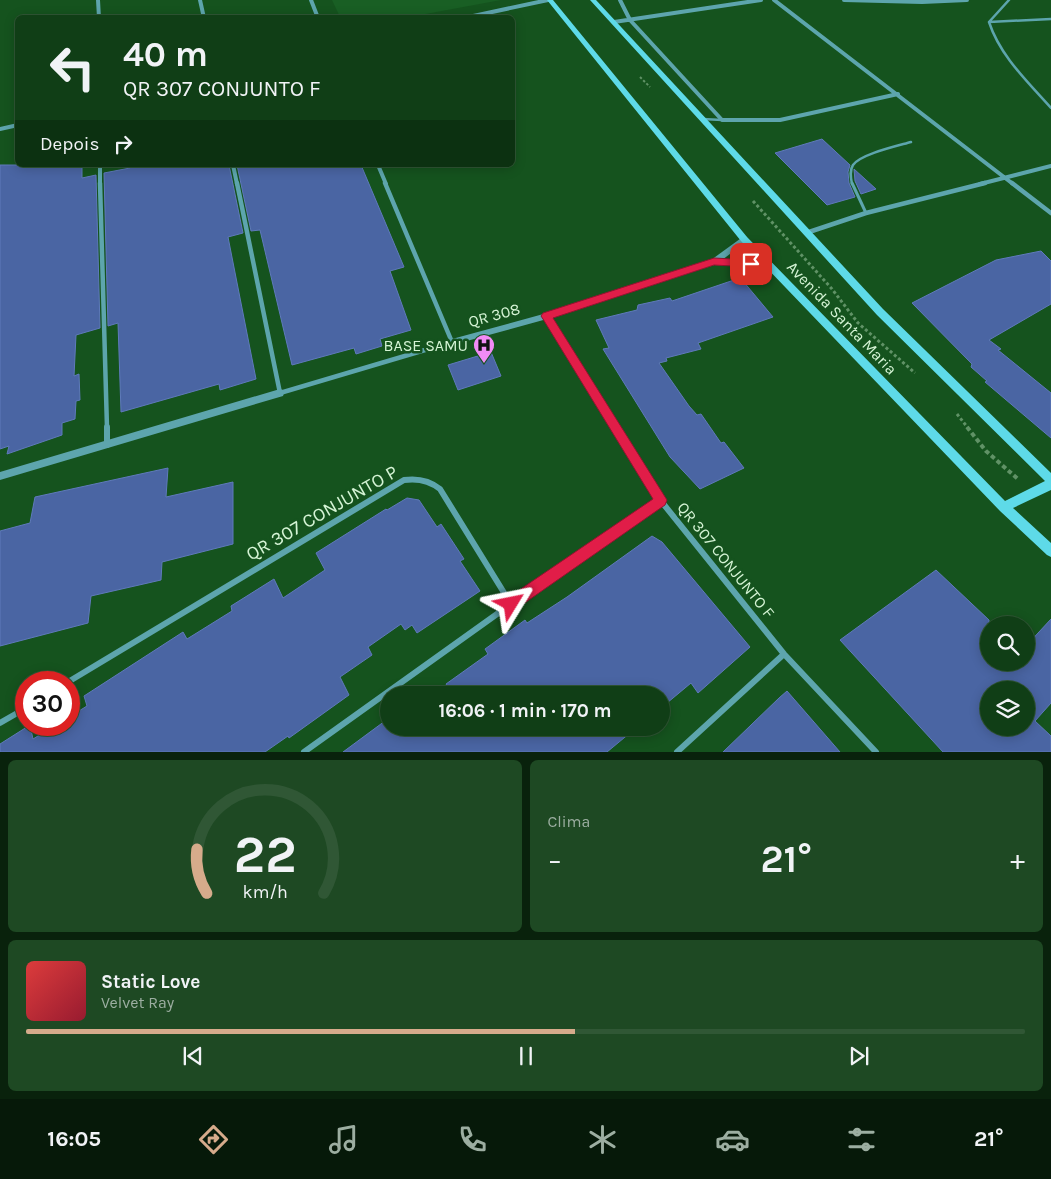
<!DOCTYPE html>
<html lang="pt">
<meta charset="utf-8">
<style>
body{margin:0;font-family:Karla,sans-serif;background:#1e4923;color:#f1f3f6;height:100vh;display:flex;flex-direction:column;font-size:19px;white-space:nowrap}
*{box-sizing:border-box;margin:0}
p{font-size:16px;color:#9caea1}
.icon{flex:none;width:28px;height:28px;fill:none;stroke:currentColor;stroke-width:2;stroke-linecap:round;stroke-linejoin:round}
.map{position:relative;height:752px;overflow:hidden}
.side{display:flex;flex-direction:column;gap:8px;padding:8px;background:#09220c;flex:1}
.side>*{flex:none}
.top-card{position:absolute;left:15px;top:15px;width:500px;height:152px;border-radius:8px;box-shadow:0 2px 12px #0003,0 0 0 1px #305735;background:#103e16;color:#f1f3f6;overflow:hidden}
.controls{position:absolute;left:980px;top:616px;display:grid;gap:10px}
.controls a{display:grid;place-items:center;width:55px;height:55px;border-radius:50%;background:#103e16;box-shadow:0 2px 12px #0003,0 0 0 1px #305735;font-size:25px}
.speed{position:absolute;left:15px;top:671px;display:flex;gap:10px;font-size:25px;font-weight:700;text-align:center}
.speed>*{display:grid;place-content:center;width:65px;height:65px;border-radius:50%;background:#103e16;box-shadow:0 2px 12px #0003,0 0 0 1px #305735;line-height:1}
.speed .limit{border:8px solid #d22;background:#fff;color:#111}
.pin{position:absolute;display:grid;place-items:center;width:42px;height:42px;color:#fff;margin:-21px;border-radius:10px;box-shadow:0 2px 8px #0006}
.me{position:absolute;width:55px;margin:-28px;rotate:55deg;stroke-linejoin:round;filter:drop-shadow(0 0 4px #0008)}
.turn{display:flex;align-items:center;gap:18px;height:105px;padding:0 25px;font-size:22px}
.turn .icon{width:65px;height:65px;stroke-width:2.5}
.turn b{display:block;font-size:35px;line-height:42px}
.then{display:flex;align-items:center;height:48px;padding:0 25px;background:#0003;gap:10px;font-size:19px}
.big{font-size:38px;font-weight:700;line-height:1.1}
.side .card{flex:1;display:flex;flex-direction:column;justify-content:center;gap:8px;min-width:0;padding:0 18px;border-radius:8px;background:#1e4923}
.side .dial{align-items:center;gap:0}
.dial svg{height:130px;overflow:visible;fill:none;stroke:#305735;stroke-width:7;stroke-linecap:round;text-anchor:middle}
.dial text{fill:#f1f3f6;stroke:none}
.song{display:flex;align-items:center;gap:15px}
.cover{width:60px;height:60px;border-radius:8px;background:linear-gradient(135deg,hsl(0 70% 55%),hsl(350 70% 35%))}
.played{height:5px;border-radius:2px;background:linear-gradient(90deg,#d6ab8b 55%,#305735 55%)}
.keys{display:flex;justify-content:space-around;direction:ltr}
.heat{display:flex;justify-content:space-between;align-items:center;font-size:28px;direction:ltr}
.side .tiles{flex:1;display:grid;gap:8px;grid-template-columns:1fr 1fr}
.card:last-child{grid-column:span 2}
.trip{position:absolute;left:380px;top:686px;width:290px;height:50px;border-radius:25px;background:#103e16;box-shadow:0 2px 12px #0003,0 0 0 1px #305735;font-weight:700;line-height:50px;text-align:center}
.tab-bar{display:flex;height:80px;justify-content:space-around;align-items:center;background:#061909;color:#9caea1}
.tab-bar .icon{width:35px;height:35px}
.tab-bar .current{color:#d6ab8b}
.tab-bar b{font-size:22px;color:#f1f3f6}
.map>svg:first-child{display:block}
.built{fill:#195f24}
.building{fill:#4a65a3;stroke:#5f7abb;fill-rule:evenodd}
.lines{fill:none;stroke-linecap:round;stroke-linejoin:round}
.path-far2{stroke:#609266;stroke-width:2;stroke-dasharray:2.5 2;stroke-linecap:butt}
.path-far1{stroke:#609266;stroke-width:3;stroke-dasharray:3 2.5;stroke-linecap:butt}
.path{stroke:#609266;stroke-width:4;stroke-dasharray:4.5 3;stroke-linecap:butt}
.service-far1{stroke:#5da5ad;stroke-width:2.5}
.service{stroke:#5da5ad;stroke-width:3}
.minor-far2{stroke:#5da5ad;stroke-width:4}
.minor-far1{stroke:#5da5ad;stroke-width:4.5}
.minor{stroke:#5da5ad;stroke-width:6}
.tertiary{fill:#5da5ad;fill-rule:evenodd}
.secondary{fill:#5edae8;fill-rule:evenodd}
.route{fill:#e11d48;stroke:#92132f}
.labels{text-anchor:middle;dominant-baseline:central;stroke-width:5;stroke-linejoin:round;paint-order:stroke}
.street-label{font-size:16px;fill:#d5f4d5;stroke:#15531e}
.poi-label{font-size:16px;fill:#d5f4d5;stroke:#15531e;text-anchor:end}
.near-street-label{font-size:19px;fill:#d5f4d5;stroke:#15531e}
</style>
<div class="map">
<svg width="1051" height="752" viewBox="0 0 1051 752">
<rect width="100%" height="100%" fill="#15531e"/>
<path class="built" d="M332,0H501L404,18L340,17Z"/>
<path class="building" d="M822,139L850,165L848,172L849,183L855,197L827,205L775,153Z
M0,165H82V178L96,175L100,328L76,335L74,376L79,374L80,400L76,401L75,419L62,423V435L7,454L9,446L0,449Z
M130,165H229L243,233L228,237L256,379L220,390L219,384L121,412L118,323L108,326L104,173L130,168Z
M237,165H361L404,267L390,271L411,330L380,339L382,346L356,354L354,348L292,365L260,230L251,231Z
M854,169L876,189L861,194L855,181Z
M1041,251L1051,261V304L989,340L1001,349L998,350L1051,393V438L985,382L987,381L971,367L972,364L912,303L996,260Z
M737,279L739,282L743,281L773,317L698,343L701,349L666,358L667,361L659,363L689,406L697,415L701,414L721,443L724,442L744,468L700,489L670,457L603,349L609,348L596,320L637,310L638,305L670,298L672,301Z
M491,352L501,376L458,390L448,365Z
M168,468L166,497L233,482V544L162,562L161,580L91,596L88,623L0,646V531L30,523L35,497Z
M407,498L419,500L437,527L441,524L464,559L460,561L480,591L417,633L412,625L405,630L401,624L368,647L372,655L340,677L349,695L289,738L288,736L265,752H0V744L30,725L33,739L56,725H69V717L87,706L84,696L183,632L187,639L232,611L231,606L274,579L283,598L325,570L316,553L386,509L387,510Z
M652,536L662,542L750,647L698,693L691,683L661,708V695H453L446,684L488,654L485,649L525,620L527,623L567,597Z
M936,570L989,620V662H1026V646L1051,619V703L1035,721L1051,736V752H943L840,640ZM989,690H1026V728H989Z
M787,691L840,752H723L779,698Z
M389,718V728H636L607,752H343Z"/>
<g class="lines">
<path class="path-far2" d="M640,77L650,87"/>
<path class="path-far1" d="M753,201L832,289L858,323L915,373
M957,414L968,428"/>
<path class="path" d="M967,427L986,451L1019,480"/>
<path class="service-far1" d="M1051,19L989,22C1000,56 1028,82 1051,108
M989,22L1009,0
M703,119L722,120
M852,184C851,178 849,171 853,165C861,154 897,146 911,142"/>
<path class="service" d="M852,183L866,213"/>
<path class="minor-far2" d="M98,0L99,18
M200,0L204,18
M311,0L318,18
M620,0L630,20L722,120H780L898,94
M774,0L1013,184
M844,0L922,2L967,0
M464,18L548,0
M614,22L761,0
M0,129L18,125
M100,165V184
M233,165L237,184
M378,165L386,184
M980,184L1051,166"/>
<path class="minor-far1" d="M100,183L107,428
M237,183L280,393L452,342L385,183
M1012,183L1051,213
M806,233L866,213L985,183
M547,316L616,428"/>
<path class="minor" d="M107,427V445
M615,427L661,501L784,654L876,752
M511,604L661,501
M68,682L404,480C418,478 429,480 440,489L511,604L304,752
M0,723L26,708
M677,752L784,654"/>
<path class="tertiary" d="M744,236L747,237V241L722,260L769,262L773,265L772,267L714,265L547,319L452,345L448,342L452,339L547,313L711,260Z
M280,389L283,390L284,393L283,396L0,480V472Z"/>
<path class="secondary" d="M547,0H553L747,237L1005,501L1045,481L877,315L590,0H596L883,309L1051,473V490L1013,508L1051,543V557L1047,555L1000,511L741,241Z"/>
</g>
<path class="route" d="M714,258L751,260L756,264L751,267L714,265L553,318L667,500L665,505L516,609L511,611L506,609L504,604L506,599L653,499L543,319L541,316L543,313Z"/>
<defs>
<g id="hospital-pin" transform="scale(1.125)"><path d="M0 17L-7.5 6A9.5 9.5 0 1 1 7.5 6Z" fill="#f18bf5" stroke="#15531e"/><path d="M-5-5h3v3.5h4V-5h3V5h-3V1.5h-4V5h-3Z" fill="#111"/></g>
</defs>
<g fill-rule="evenodd">
<use href="#hospital-pin" x="484" y="345"/>
</g>
<g class="labels">
<g class="street-label">
<text transform="translate(494 315) rotate(-15)">QR 308</text>
<text transform="translate(842 318) rotate(46)">Avenida Santa Maria</text>
<text transform="translate(726 560) rotate(51)">QR 307 CONJUNTO F</text>
</g>
<g class="poi-label">
<text x="468" y="345">BASE SAMU</text>
</g>
<g class="near-street-label">
<text transform="translate(322 513) rotate(-30)">QR 307 CONJUNTO P</text>
</g>
</g>
</svg>
<div class="controls">
<a><svg class="icon" aria-label="search" viewBox="0 0 24 24"><circle cx="10" cy="10" r="6"/><path d="M15 15l6 6"/></svg></a>
<a><svg class="icon" aria-label="layers" viewBox="0 0 24 24"><path d="M12 4l9 5-9 5-9-5zM3 14l9 5 9-5"/></svg></a>
</div>
<div class="speed"><div class="limit">30</div></div>
<div class="pin" style="left:751px;top:264px;background:#d93025"><svg class="icon" aria-label="arrive" viewBox="0 0 24 24"><path d="M6 21V4h12l-3 4 3 4H6"/></svg></div>
<svg class="me" style="left:511px;top:604px" viewBox="-20 -20 40 40"><path d="M0-17L14 15 0 8-14 15z" fill="#e11d48" stroke="#fff" stroke-width="4"/></svg>
<div class="trip">16:06 · 1 min · 170 m</div>
<div class="top-card">
<div class="turn"><svg class="icon" aria-label="left" viewBox="0 0 24 24"><path d="M17 20v-9H6M10 6l-5 5 5 5"/></svg><div><b>40 m</b>QR 307 CONJUNTO F</div></div>
<div class="then">Depois<svg class="icon" aria-label="right" viewBox="0 0 24 24"><path d="M7 20v-9h11M14 6l5 5-5 5"/></svg></div>
</div>
</div>
<section class="side">
<div class="tiles">
<div class="card dial"><svg viewBox="0 0 100 80">
<path d="M14 69A42 42 0 1 1 86 69"/>
<path d="M14 69A42 42 0 0 1 8 42" stroke="#d6ab8b"/>
<text x="50" y="56" font-size="32" font-weight="700">22</text>
<text x="50" y="72" font-size="11">km/h</text>
</svg></div>
<div class="card"><p>Clima</p>
<div class="heat"><a>−</a><b class="big">21°</b><a>+</a></div>
</div>
<div class="card">
<div class="song"><i class="cover"></i><div><b>Static Love</b><p>Velvet Ray</p></div></div>
<div class="played"></div>
<div class="keys"><svg class="icon" aria-label="previous" viewBox="0 0 24 24"><path d="M18 5L8 12l10 7zM5 5v14"/></svg><svg class="icon" aria-label="pause" viewBox="0 0 24 24"><path d="M8 5v14M16 5v14"/></svg><svg class="icon" aria-label="next" viewBox="0 0 24 24"><path d="M6 5l10 7-10 7zM19 5v14"/></svg></div>
</div>
</div>
</section>
<nav class="tab-bar">
<b>16:05</b>
<svg class="icon current" aria-label="directions" viewBox="0 0 24 24"><path d="M12 3l9 9-9 9-9-9zM9 14v-3h6M13 9l2 2-2 2"/></svg>
<svg class="icon" aria-label="music" viewBox="0 0 24 24"><path d="M9 18V5l10-2v13"/><circle cx="6" cy="18" r="3"/><circle cx="16" cy="16" r="3"/></svg>
<svg class="icon" aria-label="phone" viewBox="0 0 24 24"><path d="M5 4h4l2 5-3 2q2 4 5 5l2-3 5 2v4C11 20 4 13 5 4z"/></svg>
<svg class="icon" aria-label="climate" viewBox="0 0 24 24"><path d="M12 3v18M4 7l16 10M4 17L20 7"/></svg>
<svg class="icon" aria-label="car" viewBox="0 0 24 24"><path d="M5 17H2v-5l4-1 3-4h7l3 4 3 1v5h-3M9 17h6M6 11h13"/><circle cx="7" cy="17" r="2"/><circle cx="17" cy="17" r="2"/></svg>
<svg class="icon" aria-label="filters" viewBox="0 0 24 24"><path d="M4 7h16M4 17h16"/><circle cx="9" cy="7" r="2"/><circle cx="15" cy="17" r="2"/></svg>
<b>21°</b>
</nav>
